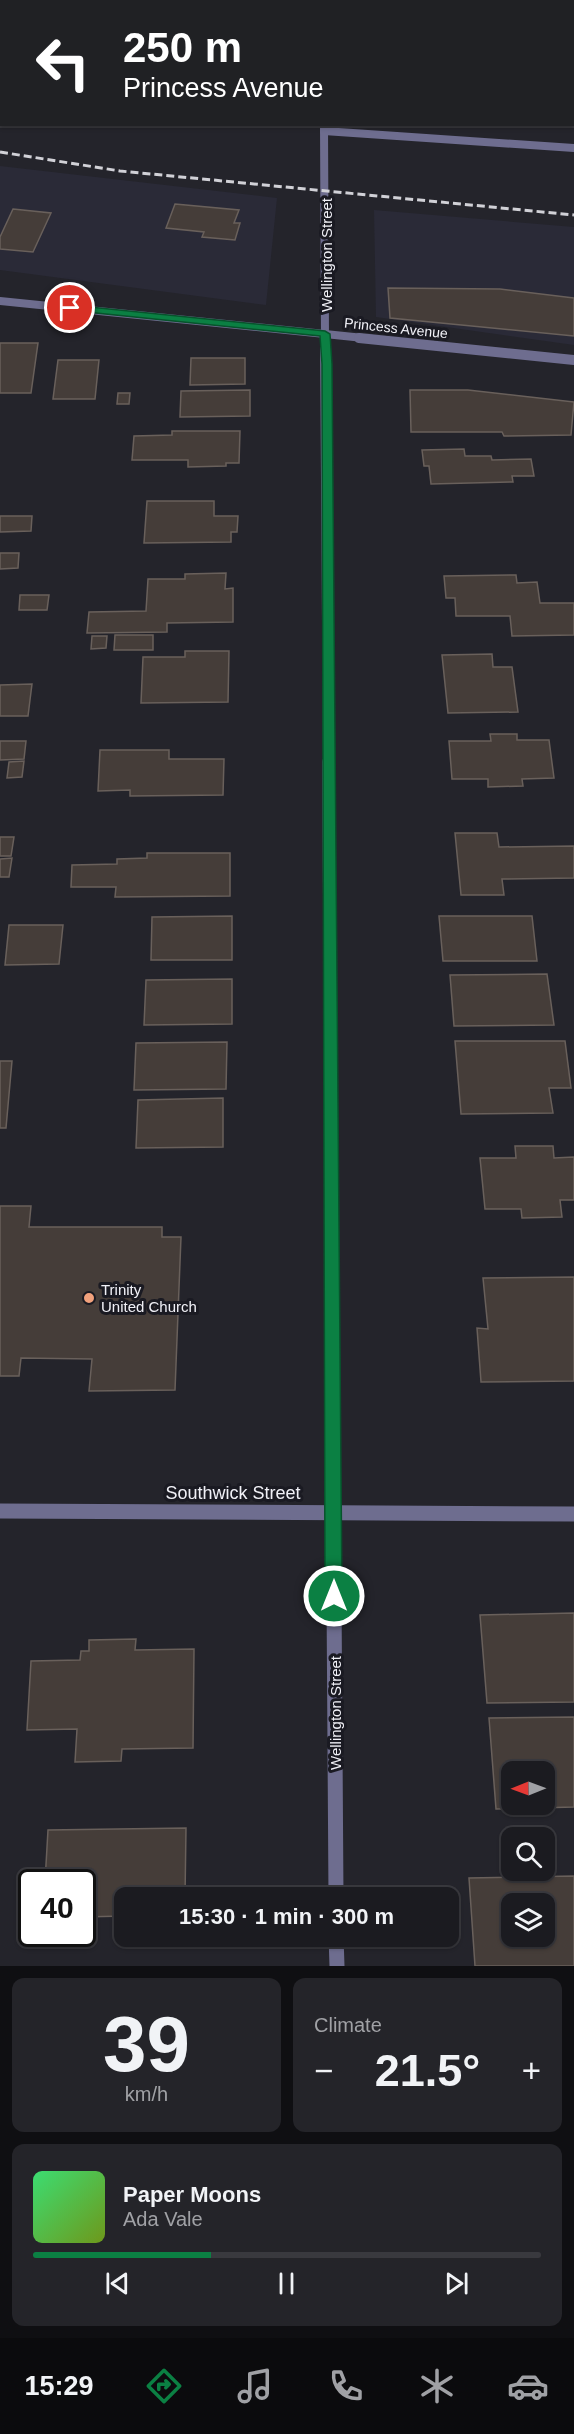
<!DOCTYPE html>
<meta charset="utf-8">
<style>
body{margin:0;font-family:Arial,sans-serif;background:#242429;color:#f1f3f6;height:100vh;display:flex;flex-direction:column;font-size:22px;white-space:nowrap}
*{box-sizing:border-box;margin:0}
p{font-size:20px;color:#a0a1a5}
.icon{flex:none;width:33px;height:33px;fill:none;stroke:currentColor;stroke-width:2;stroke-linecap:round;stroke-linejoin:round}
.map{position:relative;height:1966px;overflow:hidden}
.side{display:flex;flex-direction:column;gap:12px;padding:12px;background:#0f0f12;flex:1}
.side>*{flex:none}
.top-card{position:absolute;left:0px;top:0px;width:574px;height:126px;box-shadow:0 2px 4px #0004,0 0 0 2px #39393e;background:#202124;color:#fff;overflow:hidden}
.needle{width:39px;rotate:269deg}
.tools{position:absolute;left:501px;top:1761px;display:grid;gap:12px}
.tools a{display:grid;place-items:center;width:54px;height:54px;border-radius:12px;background:#1b1b20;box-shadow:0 2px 4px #0004,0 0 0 2px #39393e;font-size:30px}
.speed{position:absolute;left:18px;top:1869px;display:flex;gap:12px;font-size:30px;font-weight:700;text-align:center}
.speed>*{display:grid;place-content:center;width:78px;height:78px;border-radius:50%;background:#1b1b20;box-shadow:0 2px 4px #0004,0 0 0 2px #39393e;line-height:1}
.speed .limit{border:3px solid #111;border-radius:9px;background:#fff;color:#111}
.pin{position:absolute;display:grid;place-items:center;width:51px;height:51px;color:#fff;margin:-26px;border:3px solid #fff;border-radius:50%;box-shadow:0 2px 6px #0007}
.me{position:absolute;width:66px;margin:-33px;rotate:0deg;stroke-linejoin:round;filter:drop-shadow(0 0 4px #0008)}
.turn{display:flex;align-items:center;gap:21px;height:126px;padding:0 24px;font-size:27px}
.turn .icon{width:78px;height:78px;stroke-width:2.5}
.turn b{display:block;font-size:42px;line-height:51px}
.big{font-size:45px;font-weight:800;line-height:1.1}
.side .card{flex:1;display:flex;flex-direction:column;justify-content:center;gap:9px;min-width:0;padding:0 21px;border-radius:12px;background:#242429}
.side .dial{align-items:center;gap:0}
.dial b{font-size:78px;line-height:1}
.song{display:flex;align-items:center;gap:18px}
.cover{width:72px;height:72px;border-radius:9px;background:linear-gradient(135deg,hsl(140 70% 55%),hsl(80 70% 35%))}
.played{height:6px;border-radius:3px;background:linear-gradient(90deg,#0b8043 35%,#39393e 35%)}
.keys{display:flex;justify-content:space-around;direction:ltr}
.heat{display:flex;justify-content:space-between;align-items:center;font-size:33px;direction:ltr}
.side .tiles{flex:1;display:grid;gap:12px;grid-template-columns:1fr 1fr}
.card:last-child{grid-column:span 2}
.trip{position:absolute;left:114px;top:1887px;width:345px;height:60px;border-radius:12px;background:#1b1b20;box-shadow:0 2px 4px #0004,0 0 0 2px #39393e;font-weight:800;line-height:60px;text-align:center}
.tabs{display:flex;height:96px;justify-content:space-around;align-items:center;background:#0b0b0d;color:#a0a1a5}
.tabs .icon{width:42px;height:42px}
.tabs .active{color:#0b8043}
.tabs b{font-size:27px;color:#f1f3f6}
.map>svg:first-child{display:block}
.built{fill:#2a2a37}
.building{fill:#453d39;stroke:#69605b;stroke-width:1.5;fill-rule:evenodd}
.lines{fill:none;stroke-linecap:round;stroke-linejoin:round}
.service{stroke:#6e6d8f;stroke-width:8}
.minor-far2{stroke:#6e6d8f;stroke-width:8}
.minor-far1{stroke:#6e6d8f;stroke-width:10}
.minor{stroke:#6e6d8f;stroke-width:15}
.tertiary-far3{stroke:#6e6d8f;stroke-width:8}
.tertiary-far2{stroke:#6e6d8f;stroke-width:10}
.tertiary-far1{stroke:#6e6d8f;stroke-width:12}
.tertiary{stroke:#6e6d8f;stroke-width:15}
.rail{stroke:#d1d1d7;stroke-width:3;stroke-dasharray:8 4;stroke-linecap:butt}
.route{fill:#0b8043;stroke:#07532c;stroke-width:1.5}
.poi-dot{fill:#f1a17c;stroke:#1a1a22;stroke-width:2}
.labels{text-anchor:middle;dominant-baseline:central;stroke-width:6;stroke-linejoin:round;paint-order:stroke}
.far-street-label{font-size:14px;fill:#f1f1f7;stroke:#1a1a22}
.street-label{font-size:15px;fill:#f1f1f7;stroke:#1a1a22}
.poi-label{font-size:15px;fill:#f1f1f7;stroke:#1a1a22;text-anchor:start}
.near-street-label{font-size:18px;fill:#f1f1f7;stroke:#1a1a22}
</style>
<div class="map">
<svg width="574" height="1966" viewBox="0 0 574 1966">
<rect width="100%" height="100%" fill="#24242b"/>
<path class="built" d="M0,166L277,198L266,305L0,270Z
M374,210L574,227V345L376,317Z"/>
<path class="building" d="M175,204L239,210L234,223H240L235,240L202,237L204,232L166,228Z
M13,209L51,213L33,252L0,249V237Z
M388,288L500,289L574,298V336L390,318Z
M0,343H38L31,393H0Z
M191,358H245V384L190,385Z
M58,360H99L95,399H53Z
M250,390V416L180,417L181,391Z
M410,390H468L574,402L571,435L504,436L502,432H411Z
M118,393H130L129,404H117Z
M172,431H240L239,463H226V466L188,467V460H132L134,436L172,435Z
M464,449L465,456H491L492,460L531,459L534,476H512L513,482L431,484L429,466H424L422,450Z
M147,501H214V516H238L237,532H231V542L144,543Z
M0,516H32L31,531L0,532Z
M0,553H19L18,568L0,569Z
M226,573L225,589L233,588V622L167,623V632L87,633L89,612L146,611L148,579H185V574Z
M516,575L517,583L537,582L540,603H574V635L512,636L510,616H456L455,598H446L444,576Z
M20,595H49L47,610H19Z
M115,635H153V650H114Z
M92,636H107L106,648L91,649Z
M185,651H229L228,702L141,703L143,657H185Z
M492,654L493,667H512L518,712L448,713L442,655Z
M32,684L28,716H0V685Z
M490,734H517V740H549L554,778L522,779L523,786L488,787V779H452L449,741H491Z
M0,741H26L24,759L0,760Z
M100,750H169V759H224L223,795L130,796V790L98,791Z
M24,761L22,777L7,778L9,762Z
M455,833H497L499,847L574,846V878L502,879L504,895H461Z
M0,837H14L11,856H0Z
M147,853H230V896L115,897L116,887H71L72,865L117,864V859L147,858Z
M12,858L9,877H0V859Z
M232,916V960H151L152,917Z
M439,916H532L537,961H443Z
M9,925H63L59,964L5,965Z
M547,974L554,1025L454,1026L450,975Z
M232,979V1024L144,1025L146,980Z
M455,1041H565L571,1088H549L553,1113L461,1114Z
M227,1042L226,1089L134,1090L136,1043Z
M0,1061H12L6,1128H0Z
M223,1098V1147L136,1148L138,1100Z
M515,1146H553L554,1158L574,1157V1200H560L562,1217L522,1218L521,1209H485L480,1158H516Z
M0,1206H31L29,1227H162V1237H181L175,1390L89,1391L92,1359L21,1358L19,1376H0Z
M574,1277V1381L481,1382L477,1328L488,1329L483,1278Z
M574,1613V1702L487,1703L480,1615Z
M136,1639L135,1650L194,1649L193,1748L122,1749L121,1761L75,1762L77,1729L27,1730L31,1661L80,1660L81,1651H89V1640Z
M574,1717V1807L496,1809L489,1718ZM512,1772H544V1804H512Z
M186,1828L185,1898H124V1916L82,1917V1882H45L48,1830Z
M574,1876V1966H475L469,1878ZM512,1904H544V1936H512Z"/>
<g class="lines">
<path class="service" d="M324,131L574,148"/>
<path class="minor-far2" d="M0,0L534,2
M325,334L373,339"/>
<path class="minor-far1" d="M359,338L574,360"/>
<path class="minor" d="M0,1511L574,1514"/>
<path class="tertiary-far3" d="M324,124L325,339
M0,301L325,334"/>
<path class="tertiary-far2" d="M325,338L328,764"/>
<path class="tertiary-far1" d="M328,762L332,1297"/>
<path class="tertiary" d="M332,1296L336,1898
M336,1936L337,1966"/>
<path class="rail" d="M0,152L120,171L574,215"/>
</g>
<path class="route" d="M70,305L325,331L330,334L332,364L342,1596L340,1602L334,1605L327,1602L325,1596L322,364L320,336L67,310V306Z"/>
<circle class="poi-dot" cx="89" cy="1298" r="6"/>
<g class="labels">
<g class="far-street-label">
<text transform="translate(396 328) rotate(6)">Princess Avenue</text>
</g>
<g class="street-label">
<text transform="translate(326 255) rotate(-90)">Wellington Street</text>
<text transform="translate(335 1713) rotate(-90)">Wellington Street</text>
</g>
<g class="poi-label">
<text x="101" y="1289">Trinity<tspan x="101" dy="17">United Church</tspan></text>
</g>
<g class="near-street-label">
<text x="233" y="1493">Southwick Street</text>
</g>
</g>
</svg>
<div class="tools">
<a><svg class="needle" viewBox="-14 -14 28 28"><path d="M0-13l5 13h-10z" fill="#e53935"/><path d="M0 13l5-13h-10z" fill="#a0a1a5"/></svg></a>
<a><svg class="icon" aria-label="search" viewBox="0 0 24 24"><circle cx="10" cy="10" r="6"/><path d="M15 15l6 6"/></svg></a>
<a><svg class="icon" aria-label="layers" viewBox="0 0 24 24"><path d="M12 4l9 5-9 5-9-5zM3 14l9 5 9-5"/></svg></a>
</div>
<div class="speed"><div class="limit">40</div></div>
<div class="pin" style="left:70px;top:308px;background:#d93025"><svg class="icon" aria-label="arrive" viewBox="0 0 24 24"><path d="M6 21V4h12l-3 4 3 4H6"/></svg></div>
<svg class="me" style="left:334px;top:1596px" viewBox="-20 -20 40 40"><circle r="17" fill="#0b8043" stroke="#fff" stroke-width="3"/><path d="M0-11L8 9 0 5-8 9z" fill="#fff"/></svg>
<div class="trip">15:30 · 1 min · 300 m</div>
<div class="top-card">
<div class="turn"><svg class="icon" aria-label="left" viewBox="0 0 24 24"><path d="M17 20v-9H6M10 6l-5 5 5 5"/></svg><div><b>250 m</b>Princess Avenue</div></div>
</div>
</div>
<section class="side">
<div class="tiles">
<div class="card dial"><b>39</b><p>km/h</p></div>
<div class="card"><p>Climate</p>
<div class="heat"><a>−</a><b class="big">21.5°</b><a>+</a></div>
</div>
<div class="card">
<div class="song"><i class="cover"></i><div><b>Paper Moons</b><p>Ada Vale</p></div></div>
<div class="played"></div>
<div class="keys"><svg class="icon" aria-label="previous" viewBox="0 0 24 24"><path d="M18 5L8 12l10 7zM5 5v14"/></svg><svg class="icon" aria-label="pause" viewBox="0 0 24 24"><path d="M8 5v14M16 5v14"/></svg><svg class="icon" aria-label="next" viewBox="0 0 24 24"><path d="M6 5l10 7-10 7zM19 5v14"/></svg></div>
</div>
</div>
</section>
<nav class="tabs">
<b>15:29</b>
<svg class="icon active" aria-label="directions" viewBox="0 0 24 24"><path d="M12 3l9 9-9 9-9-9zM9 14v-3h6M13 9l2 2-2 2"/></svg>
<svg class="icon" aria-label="music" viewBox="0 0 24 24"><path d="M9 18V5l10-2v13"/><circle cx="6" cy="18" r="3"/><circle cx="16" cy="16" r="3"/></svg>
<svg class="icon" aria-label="phone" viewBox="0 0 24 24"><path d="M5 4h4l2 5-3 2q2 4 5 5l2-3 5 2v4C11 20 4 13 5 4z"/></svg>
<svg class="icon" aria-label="climate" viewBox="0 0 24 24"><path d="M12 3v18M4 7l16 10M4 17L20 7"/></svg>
<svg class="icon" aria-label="car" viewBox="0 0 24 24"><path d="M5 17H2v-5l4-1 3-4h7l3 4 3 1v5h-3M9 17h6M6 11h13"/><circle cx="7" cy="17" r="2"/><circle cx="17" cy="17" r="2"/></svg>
</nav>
